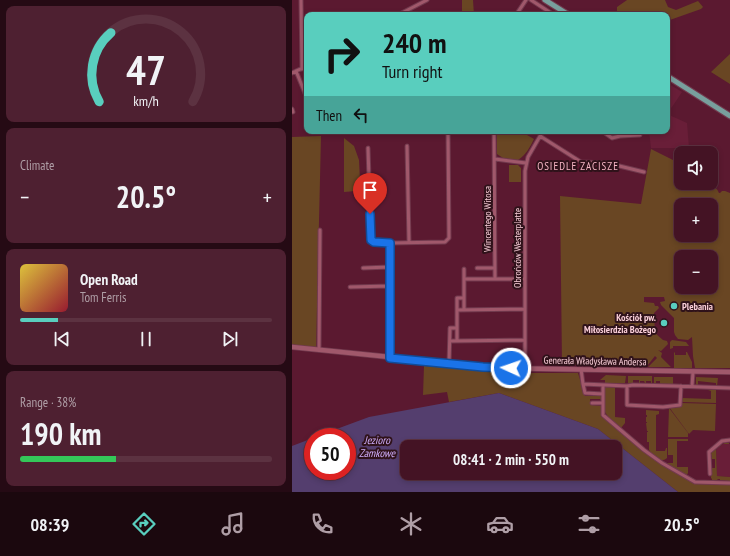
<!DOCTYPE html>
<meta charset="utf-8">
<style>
body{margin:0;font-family:"PT Sans Narrow",sans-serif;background:#4e2031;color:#f1f3f6;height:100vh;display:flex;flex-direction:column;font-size:15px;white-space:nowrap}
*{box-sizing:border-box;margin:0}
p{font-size:13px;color:#af9ea6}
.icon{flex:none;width:22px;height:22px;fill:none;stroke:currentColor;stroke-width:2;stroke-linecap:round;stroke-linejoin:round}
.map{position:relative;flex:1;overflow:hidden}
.panel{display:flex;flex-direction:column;gap:6px;padding:6px;background:#250a14;width:292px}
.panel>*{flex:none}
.hud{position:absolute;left:12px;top:12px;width:366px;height:122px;border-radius:8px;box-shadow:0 2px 6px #0003,0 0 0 1px #5c3241;background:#59cebe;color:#111;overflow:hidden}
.tools{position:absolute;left:382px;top:146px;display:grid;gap:8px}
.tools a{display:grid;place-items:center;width:44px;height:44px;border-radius:8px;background:#441324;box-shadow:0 2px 6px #0003,0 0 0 1px #5c3241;font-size:20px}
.speed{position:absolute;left:12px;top:428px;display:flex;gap:8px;font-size:20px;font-weight:700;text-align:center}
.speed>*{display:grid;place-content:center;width:52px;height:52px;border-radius:50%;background:#441324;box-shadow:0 2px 6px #0003,0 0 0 1px #5c3241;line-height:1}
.speed .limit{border:6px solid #d22;background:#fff;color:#111}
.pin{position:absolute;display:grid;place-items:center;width:34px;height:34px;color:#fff;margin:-41px -17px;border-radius:50% 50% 50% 0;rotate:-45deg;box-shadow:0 0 4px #0007}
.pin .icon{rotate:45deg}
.me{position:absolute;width:44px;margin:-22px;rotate:273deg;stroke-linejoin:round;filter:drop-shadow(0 0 3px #0008)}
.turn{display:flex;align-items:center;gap:14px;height:84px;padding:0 12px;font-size:18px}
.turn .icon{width:52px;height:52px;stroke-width:2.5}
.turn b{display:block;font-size:28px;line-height:34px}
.then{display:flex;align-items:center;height:38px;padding:0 12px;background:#0003;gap:8px;font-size:15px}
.big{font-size:30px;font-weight:600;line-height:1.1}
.panel .card{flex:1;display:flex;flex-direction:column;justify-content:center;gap:6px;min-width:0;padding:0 14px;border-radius:8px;background:#4e2031}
.panel .dial{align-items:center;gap:0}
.dial svg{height:104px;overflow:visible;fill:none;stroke:#5c3241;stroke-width:7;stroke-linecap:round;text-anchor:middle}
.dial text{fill:#f1f3f6;stroke:none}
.song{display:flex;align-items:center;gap:12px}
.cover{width:48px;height:48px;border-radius:6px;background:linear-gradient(135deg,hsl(50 70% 55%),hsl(350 70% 35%))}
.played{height:4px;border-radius:2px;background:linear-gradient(90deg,#59cebe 15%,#5c3241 15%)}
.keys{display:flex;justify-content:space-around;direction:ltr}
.heat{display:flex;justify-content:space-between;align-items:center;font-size:22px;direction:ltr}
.charge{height:6px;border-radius:3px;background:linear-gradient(90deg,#34c759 38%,#5c3241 0)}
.trip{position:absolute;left:108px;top:440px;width:222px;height:40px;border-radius:8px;background:#441324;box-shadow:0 2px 6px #0003,0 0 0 1px #5c3241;font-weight:600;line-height:40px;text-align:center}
.tabs{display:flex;height:64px;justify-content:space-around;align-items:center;background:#1b080e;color:#af9ea6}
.tabs .icon{width:28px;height:28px}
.tabs .active{color:#59cebe}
.tabs b{font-size:18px;color:#f1f3f6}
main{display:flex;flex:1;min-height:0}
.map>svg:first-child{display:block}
.built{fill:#691e38}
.green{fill:#694623;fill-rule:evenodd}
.water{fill:#543e6e;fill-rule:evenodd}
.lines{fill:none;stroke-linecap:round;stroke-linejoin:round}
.minor-casing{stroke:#723a4e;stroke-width:5}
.secondary-casing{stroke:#723a4e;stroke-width:6}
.primary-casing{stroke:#723a4e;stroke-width:7}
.minor{stroke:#a0586b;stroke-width:3}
.secondary{stroke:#a0586b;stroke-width:4.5}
.primary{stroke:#789f9d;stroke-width:5}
.route-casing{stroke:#114b97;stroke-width:10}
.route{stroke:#1a73e8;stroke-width:7}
.poi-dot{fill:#59cebe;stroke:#2f121a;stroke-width:1.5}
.labels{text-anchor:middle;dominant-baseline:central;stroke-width:4;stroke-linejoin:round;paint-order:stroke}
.street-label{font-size:10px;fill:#f9ced8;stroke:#2f121a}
.poi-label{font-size:10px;font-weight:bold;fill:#f9ced8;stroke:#2f121a;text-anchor:start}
.neighbourhood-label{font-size:11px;letter-spacing:1px;fill:#f5b4c3;stroke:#2f121a}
.water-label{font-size:11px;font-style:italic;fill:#d1b0fe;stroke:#2f121a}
</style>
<main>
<section class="panel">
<div class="card dial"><svg viewBox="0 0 100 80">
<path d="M14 69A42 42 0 1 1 86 69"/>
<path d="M14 69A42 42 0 0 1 23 16" stroke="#59cebe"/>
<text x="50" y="56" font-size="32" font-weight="700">47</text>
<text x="50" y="72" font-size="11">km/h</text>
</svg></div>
<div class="card"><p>Climate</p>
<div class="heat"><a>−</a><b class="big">20.5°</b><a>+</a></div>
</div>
<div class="card">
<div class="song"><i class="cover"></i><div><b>Open Road</b><p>Tom Ferris</p></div></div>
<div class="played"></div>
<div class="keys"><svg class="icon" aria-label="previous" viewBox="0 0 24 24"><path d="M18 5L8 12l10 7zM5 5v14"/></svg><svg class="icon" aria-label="pause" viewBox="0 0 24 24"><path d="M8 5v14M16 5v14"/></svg><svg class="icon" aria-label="next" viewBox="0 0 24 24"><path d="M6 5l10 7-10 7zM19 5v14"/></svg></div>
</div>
<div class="card"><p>Range · 38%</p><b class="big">190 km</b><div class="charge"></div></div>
</section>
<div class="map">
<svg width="438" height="492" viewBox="0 0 438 492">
<rect width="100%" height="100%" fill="#5b1930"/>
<path class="built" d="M375,83L390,92L380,107L375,112Z
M375,114L395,123L397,148H359L357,131H375Z
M431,444H438V477L425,476L424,449Z"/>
<path class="green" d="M170,0H181L182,15H170Z
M335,0H373L376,7L384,10L406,1L411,7L409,9L375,21V15H325V7Z
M438,54V84L419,72Z
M205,131H228L242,139C238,147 234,155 226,160L211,158L205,154Z
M29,136L24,350L0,347V137Z
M52,138L62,146L67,160L68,180L64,191L52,192Z
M359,149L389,164V183C400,183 422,179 427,193H428L430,191H433L438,193V368H403L401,356L400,337L396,340L386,339L383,335L382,332V318L369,305L368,302L373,301L372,297H352V302L362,303L363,306H366L367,308L362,313L363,333L371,340L375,341L376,344L369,351L366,350L370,353L369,357L379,367H356L365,358L363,356L355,366L328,365L322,360L306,359L301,365L270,364L268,196L349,204ZM389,205H419V235H389ZM389,257H419V287H389Z
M217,165H226L229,168V182H217Z
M380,340L394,342L397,346H381V348L378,349V342Z
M383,352V355H394V352H395L400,362V368H382V353Z
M132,366L179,369L214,373H286L293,396H308V395L310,396V400H309L308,399H298L299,405L310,406V416L369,464L401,482L438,485V492H386L306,429L207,393L157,402L155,392L131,395Z
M314,375L334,376L333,383H313V380H308Z
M336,376H360V383H359V381H354V383H353L352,381H348V383H347V380H341V383H336Z
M362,377H381V384H368V381H364V384L362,383Z
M404,377L426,378L425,386H424V383L406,381V385H404Z
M314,386H332V388H323V417L333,418V423L329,428C323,424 317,419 313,412V388Z
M416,390H424V403L390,402V398L419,399V391Z
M390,403L424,404L423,431L401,430L397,434L377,407L390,406Z
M377,408L396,433V437H376Z
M354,410L367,411V414L364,415V451H373L374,448H375V458C368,464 361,456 357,450V442H355V432H356V431H355L354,423H355V422H354V417H355V415H354Z
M376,439H396V441H385V467H396V473L394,476L376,465V463H381V455H376Z
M433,443H437V444H431L424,449L425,476L438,477V481L428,480V479H426L425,480L420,481V479L419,478V468H423V459H420L419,453C423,450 428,445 433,443Z"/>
<path class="water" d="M207,393L306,429L386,492H0V446L21,438V471H55V437H23L77,417ZM115,447H323V473H115Z"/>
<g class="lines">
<g class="minor-casing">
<path id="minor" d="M9,0L10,69
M239,0L262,15
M106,15L135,0
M224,15L234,0
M4,71L15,98
M0,73L15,66
M0,109L1,112H0
M202,131L203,279
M310,131L320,138L328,136L348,135
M248,136L289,162L315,163L352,172
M115,146L117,242
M76,148L79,240L82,242L98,243
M203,159L234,163
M71,268L98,267
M185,268H203
M172,269V309
M172,279H233
M58,287L98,286
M165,310L233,309
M165,340V298H172
M158,341L233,340
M27,350L28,230
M98,358V243L153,242L157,238L156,132
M157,364L158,328H164
M233,369V171L236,157L251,131
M289,369L291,384L335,386L341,385L382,386L438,388
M291,384L293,393L311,394
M311,385V415L352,450L370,463L403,482L438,483
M335,386V405L371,407L388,405L389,386
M400,386L401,372
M300,403H311
M418,474L417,452L430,441L438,440"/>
</g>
<g class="secondary-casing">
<path id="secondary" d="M0,347L205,368L438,372"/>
</g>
<g class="primary-casing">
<path id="primary" d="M253,0L277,15
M375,76L438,116"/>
</g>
<use href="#minor" class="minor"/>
<use href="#secondary" class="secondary"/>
<use href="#primary" class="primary"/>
</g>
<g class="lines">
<g class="route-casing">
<path id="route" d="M78,214L79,240L82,242L98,243V358L191,367L219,368"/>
</g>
<use href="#route" class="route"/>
</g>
<g class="poi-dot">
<circle cx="382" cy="306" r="4"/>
<circle cx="372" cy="323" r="4"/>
</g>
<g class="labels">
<g class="street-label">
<text transform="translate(195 219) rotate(-90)">Wincentego Witosa</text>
<text transform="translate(225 248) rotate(-90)">Obrońców Westerplatte</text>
<text transform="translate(303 361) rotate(1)">Generała Władysława Andersa</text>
</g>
<g class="poi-label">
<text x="390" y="306">Plebania</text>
<text x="364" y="317" text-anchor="end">Kościół pw.<tspan x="364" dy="12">Miłosierdzia Bożego</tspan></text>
</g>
<g class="neighbourhood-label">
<text x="286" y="166">OSIEDLE ZACISZE</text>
</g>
<g class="water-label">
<text x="85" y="440">Jezioro<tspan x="85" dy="13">Zamkowe</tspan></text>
</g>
</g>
</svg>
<div class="tools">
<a><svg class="icon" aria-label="sound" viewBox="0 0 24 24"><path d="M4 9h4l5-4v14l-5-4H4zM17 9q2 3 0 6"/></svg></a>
<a>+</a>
<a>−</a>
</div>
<div class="speed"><div class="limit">50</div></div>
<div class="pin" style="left:78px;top:214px;background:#d93025"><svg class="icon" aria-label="arrive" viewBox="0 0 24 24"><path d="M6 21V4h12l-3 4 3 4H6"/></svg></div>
<svg class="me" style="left:219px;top:368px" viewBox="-20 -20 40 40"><circle r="17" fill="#1a73e8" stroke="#fff" stroke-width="3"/><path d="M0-11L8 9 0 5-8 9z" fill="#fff"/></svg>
<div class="trip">08:41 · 2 min · 550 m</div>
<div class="hud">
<div class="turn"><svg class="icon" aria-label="right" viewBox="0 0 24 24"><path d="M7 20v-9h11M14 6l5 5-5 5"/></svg><div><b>240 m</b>Turn right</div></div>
<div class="then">Then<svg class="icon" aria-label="left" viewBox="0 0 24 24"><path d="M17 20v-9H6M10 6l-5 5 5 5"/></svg></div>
</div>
</div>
</main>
<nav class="tabs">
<b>08:39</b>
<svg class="icon active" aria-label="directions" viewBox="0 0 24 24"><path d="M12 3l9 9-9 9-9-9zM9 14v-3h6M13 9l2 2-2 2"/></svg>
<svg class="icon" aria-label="music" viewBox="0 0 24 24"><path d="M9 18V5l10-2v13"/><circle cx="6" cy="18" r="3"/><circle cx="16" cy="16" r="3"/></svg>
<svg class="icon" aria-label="phone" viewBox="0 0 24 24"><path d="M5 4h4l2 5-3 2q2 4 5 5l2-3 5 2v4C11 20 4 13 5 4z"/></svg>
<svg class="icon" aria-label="climate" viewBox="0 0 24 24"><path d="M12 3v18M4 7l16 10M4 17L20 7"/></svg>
<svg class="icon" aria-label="car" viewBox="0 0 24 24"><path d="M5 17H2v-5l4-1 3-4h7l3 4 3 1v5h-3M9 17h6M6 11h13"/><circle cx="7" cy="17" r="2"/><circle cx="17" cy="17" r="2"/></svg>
<svg class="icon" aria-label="filters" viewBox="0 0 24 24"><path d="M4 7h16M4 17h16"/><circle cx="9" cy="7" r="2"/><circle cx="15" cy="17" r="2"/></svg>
<b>20.5°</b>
</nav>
